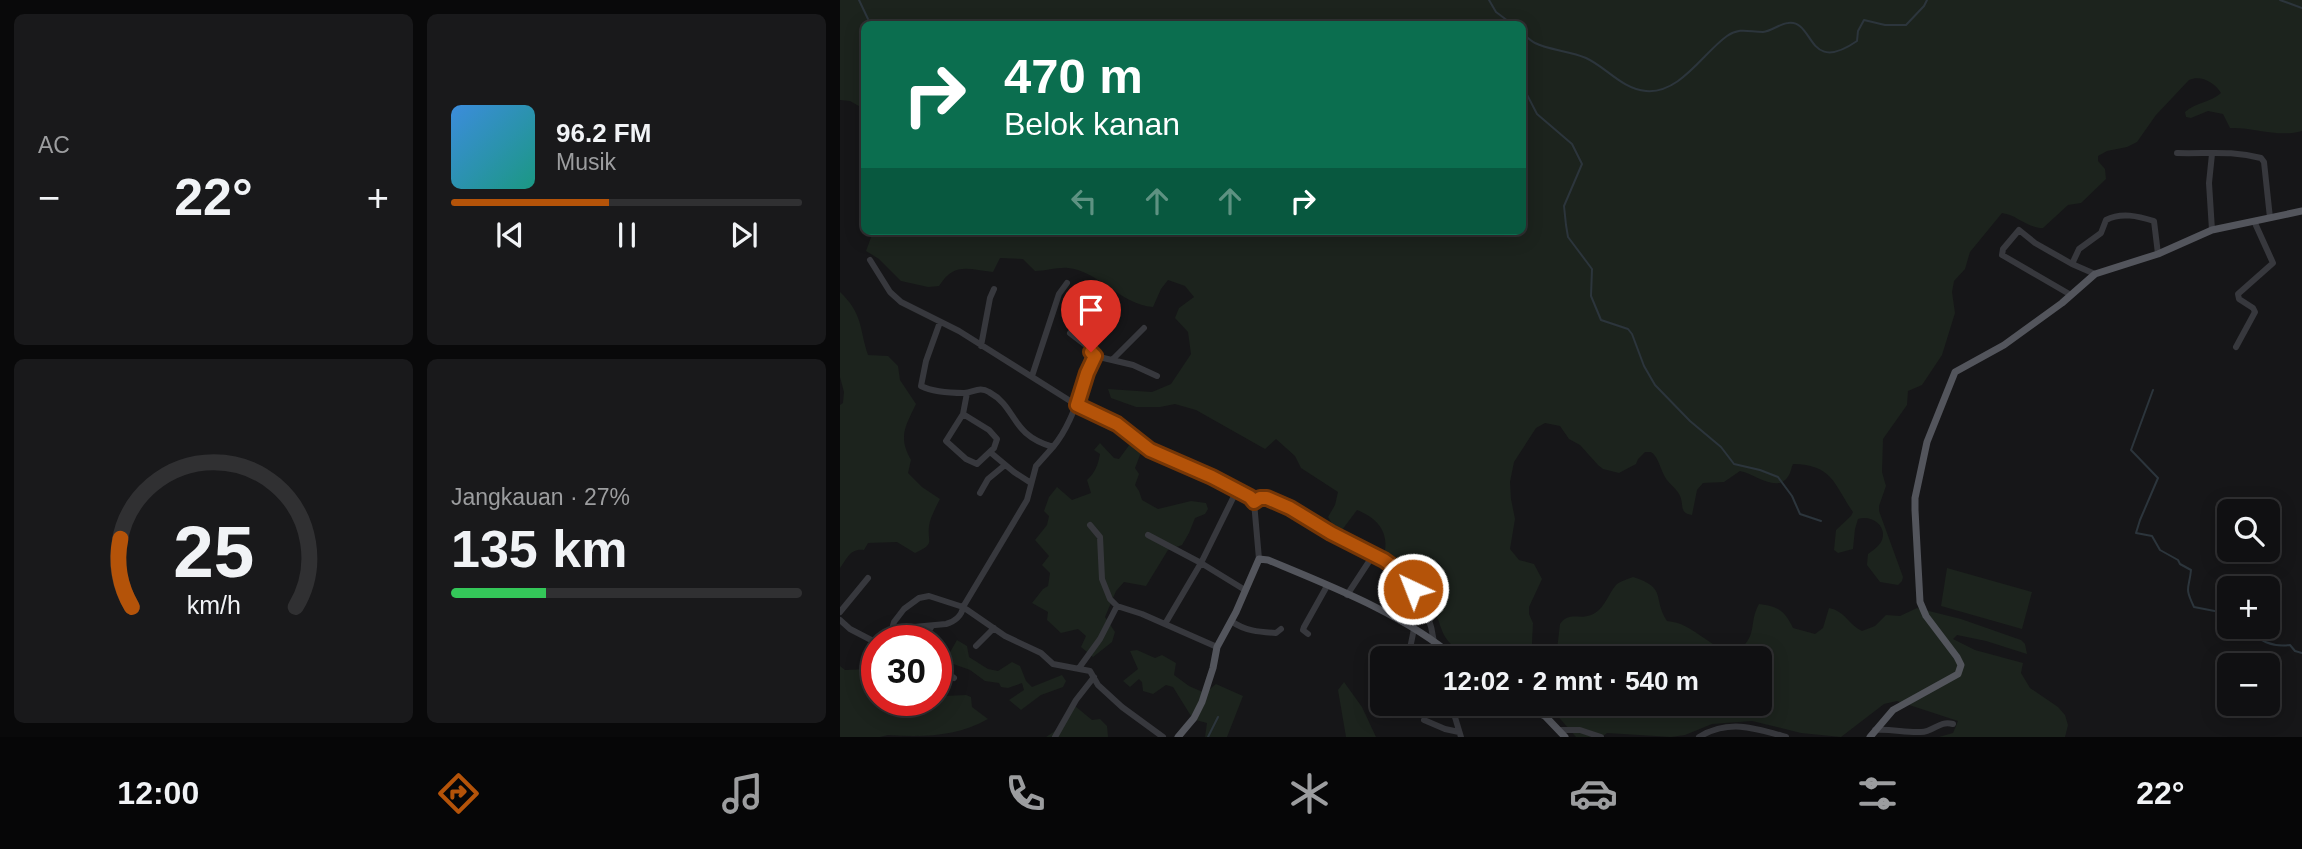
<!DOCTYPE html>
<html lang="id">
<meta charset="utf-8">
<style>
body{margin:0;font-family:Arial,sans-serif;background:#19191b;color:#f1f3f6;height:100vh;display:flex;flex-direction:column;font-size:26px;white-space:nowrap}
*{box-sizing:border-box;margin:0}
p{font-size:23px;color:#9c9d9f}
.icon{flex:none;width:38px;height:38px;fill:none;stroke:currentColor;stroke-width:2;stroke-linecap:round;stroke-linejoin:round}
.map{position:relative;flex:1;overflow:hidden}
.panel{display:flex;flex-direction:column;gap:14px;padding:14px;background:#09090a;width:840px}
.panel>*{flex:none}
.top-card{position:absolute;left:21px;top:21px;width:665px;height:214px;border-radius:10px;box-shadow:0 4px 18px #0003,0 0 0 2px #303032;background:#0b6e4f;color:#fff;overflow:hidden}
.tools{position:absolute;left:1377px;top:499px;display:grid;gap:14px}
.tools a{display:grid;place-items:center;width:63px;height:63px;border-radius:10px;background:#101012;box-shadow:0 4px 18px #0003,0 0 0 2px #303032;font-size:35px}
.speed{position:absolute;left:21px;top:625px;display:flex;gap:14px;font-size:35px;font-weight:700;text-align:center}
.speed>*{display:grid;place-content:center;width:91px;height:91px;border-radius:50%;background:#101012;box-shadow:0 4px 18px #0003,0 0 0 2px #303032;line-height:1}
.speed .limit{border:10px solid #d22;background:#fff;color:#111}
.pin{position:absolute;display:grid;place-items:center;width:60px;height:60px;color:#fff;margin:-72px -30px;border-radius:50% 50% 50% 0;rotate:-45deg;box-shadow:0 0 7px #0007}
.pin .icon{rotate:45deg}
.me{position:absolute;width:77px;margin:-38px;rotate:317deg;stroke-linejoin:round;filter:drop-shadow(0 0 5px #0008)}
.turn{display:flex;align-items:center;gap:24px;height:147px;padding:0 28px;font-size:32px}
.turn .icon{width:91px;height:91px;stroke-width:2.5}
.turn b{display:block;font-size:49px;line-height:60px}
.lanes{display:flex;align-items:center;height:66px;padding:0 28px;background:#0003;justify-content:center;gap:35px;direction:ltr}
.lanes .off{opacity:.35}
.big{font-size:52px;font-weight:700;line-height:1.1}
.panel .card{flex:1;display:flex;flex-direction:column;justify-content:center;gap:10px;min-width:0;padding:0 24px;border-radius:10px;background:#19191b}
.panel .dial{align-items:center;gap:0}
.dial svg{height:182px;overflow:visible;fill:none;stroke:#303032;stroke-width:7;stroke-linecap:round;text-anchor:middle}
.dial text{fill:#f1f3f6;stroke:none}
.song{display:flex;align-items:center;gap:21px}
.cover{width:84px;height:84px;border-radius:10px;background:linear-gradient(135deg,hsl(210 70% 55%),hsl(170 70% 35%))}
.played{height:7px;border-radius:4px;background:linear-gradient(90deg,#b45309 45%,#303032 45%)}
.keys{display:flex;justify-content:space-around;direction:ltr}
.heat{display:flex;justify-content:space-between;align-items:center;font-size:38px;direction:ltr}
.charge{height:10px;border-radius:5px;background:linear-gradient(90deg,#34c759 27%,#303032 0)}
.panel .tiles{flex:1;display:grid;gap:14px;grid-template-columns:repeat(2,1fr)}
.trip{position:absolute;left:530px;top:646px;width:402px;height:70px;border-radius:10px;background:#101012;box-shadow:0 4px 18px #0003,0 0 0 2px #303032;font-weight:700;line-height:70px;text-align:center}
.tabs{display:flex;height:112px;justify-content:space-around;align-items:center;background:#060607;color:#9c9d9f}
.tabs .icon{width:49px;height:49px}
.tabs .on{color:#b45309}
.tabs b{font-size:32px;color:#f1f3f6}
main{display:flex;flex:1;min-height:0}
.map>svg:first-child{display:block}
.green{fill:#1c231d}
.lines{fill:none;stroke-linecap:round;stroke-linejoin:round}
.stream{stroke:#2c353c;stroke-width:2}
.minor{stroke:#37383d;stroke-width:6}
.major{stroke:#53555c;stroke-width:7}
.route-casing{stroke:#753606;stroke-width:18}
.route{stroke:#b45309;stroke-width:12}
</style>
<main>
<section class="panel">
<div class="tiles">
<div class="card"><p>AC</p>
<div class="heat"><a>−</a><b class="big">22°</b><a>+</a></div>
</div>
<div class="card">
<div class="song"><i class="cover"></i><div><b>96.2 FM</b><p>Musik</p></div></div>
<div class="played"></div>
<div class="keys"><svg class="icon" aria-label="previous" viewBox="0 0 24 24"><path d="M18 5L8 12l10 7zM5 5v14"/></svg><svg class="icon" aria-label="pause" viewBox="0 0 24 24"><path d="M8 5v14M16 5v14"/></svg><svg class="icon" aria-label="next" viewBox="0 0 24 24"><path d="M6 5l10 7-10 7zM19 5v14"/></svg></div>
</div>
<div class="card dial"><svg viewBox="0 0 100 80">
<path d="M14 69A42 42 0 1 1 86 69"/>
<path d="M14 69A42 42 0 0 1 9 39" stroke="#b45309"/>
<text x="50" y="56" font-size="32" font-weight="700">25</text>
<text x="50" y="72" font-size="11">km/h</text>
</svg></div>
<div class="card"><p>Jangkauan · 27%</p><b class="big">135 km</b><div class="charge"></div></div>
</div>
</section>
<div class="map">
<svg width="1462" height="737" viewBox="0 0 1462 737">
<rect width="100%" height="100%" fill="#161618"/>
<path class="green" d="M0,0H1462V131C1438,138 1414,127 1390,128L1383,114L1368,111L1351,118L1346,117L1345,112C1356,102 1370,103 1381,93C1374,82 1361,75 1349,80L1316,115L1297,142L1287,147L1267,151L1258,156V161L1265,169L1266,179L1241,203L1228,205L1203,228C1187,228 1177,215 1162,213L1130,252L1125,269L1114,281L1112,292L1115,313L1102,355L1082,385L1068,391L1067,405L1043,439L1042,472L1046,486L1039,506V511L1063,577L1062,581L1058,585L1040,582L1027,565L1028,554C1033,550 1038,547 1041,542C1049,527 1032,514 1018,519L1015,529L1013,549L998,553L994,550L996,530L1011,516L1013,512C993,483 993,465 953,464C951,468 951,472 949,475C938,495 914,473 900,471L884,482L863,483L857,490L852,515C838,513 845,504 839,494C836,488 828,483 825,477C821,470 819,461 815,456C812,451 810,452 805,452L798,459L796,464L779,473L763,469L758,465L740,445L729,439L720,426L705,423L696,428L674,462L670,482L671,499L675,519L670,549L679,560L694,564L702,579L689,607V614L693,623L692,643L695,658H650L638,650L625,655C597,636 606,632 592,607C580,585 564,569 544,555C550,532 537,518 517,510L502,530L494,527L488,517L495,505L498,492L461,468L455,456L436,439L425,449L356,410L335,404L320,407H296L271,398L268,389L312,392L331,384L351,354L348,332L335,318L339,308L354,297L345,286L328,280L321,289L313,307C281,305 257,270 228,268C218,267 206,271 195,271L183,259L160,258L153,272C128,269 114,262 99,286L88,287L61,281L39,259L26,251L33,232L37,231H682V24H24V109L10,101L0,100Z
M0,292C23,314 19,327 28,355L48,356L58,366L60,380L76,404C65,427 58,437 71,460L68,473L82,487L100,499C96,507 90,518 89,526C87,543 96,543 75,553L57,542L28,543L24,550C10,548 7,559 0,568V405L3,403L4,392L0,377Z
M260,443L274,458L279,459L290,444L302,450L295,468L299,474L295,485L299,491L302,500L318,509L351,501L366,503L368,509L365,514L355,518L349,533L342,545L328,550L306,586L284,582L276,591L265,617L275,632L272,642L253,657L241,647L246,636L238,629L221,633L207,620L208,612L192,603L203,589L208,586L210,573L202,565L209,556L195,540L207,525L209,516L204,511L209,497L217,487L232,500L251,493L247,480C255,473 258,465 260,454L254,450Z
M1107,568L1192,592L1182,629L1101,606Z
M793,577C828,588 812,598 827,621C854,623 869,649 895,652C919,638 908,623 919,604C938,606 945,611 953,628L975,634L983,628L989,608C1005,611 1008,624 1022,631L1035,626L1046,615L1060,616L1077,608L1121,619L1181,640L1185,644L1187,654L1146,641L1117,635L1113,639L1135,650L1183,663L1181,673L1190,688L1218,707L1225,715L1228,725L1225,737H1099L1113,733L1118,721L1057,701L1044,704L1001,737L961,733L912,721L872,724L845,735L831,737L767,733L762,737H736L715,713L694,704H920V658H716L720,624C729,611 739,620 751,615C765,610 768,593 777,584C781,581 788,579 793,577Z
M117,640L127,646L129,657L148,669L158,671L172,662L180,666L186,681L192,687L222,675L226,681L223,687L201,695L181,710L169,700L184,690L182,683L168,688L161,687L159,683L145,681L130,670L105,661Z
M297,650L315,658L322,655L336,663L334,675L349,686L365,693L376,684L403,696L387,737H365L367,723L356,720L351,716L333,687L326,685L313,694L303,691L302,682L299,679L290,687L283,681L298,669L290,651Z
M0,666L5,670L30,669L37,666V700H96V687L104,696L126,695L131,697L132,707L148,719C117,737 83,737 48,735L40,737H0Z
M504,682L522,707L536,737H506L498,690Z
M235,706L252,720L260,719L267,726L268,737H206L224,725Z"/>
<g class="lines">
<path class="stream" d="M19,0L28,19
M649,0L656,12L672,24
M1440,0L1462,8
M682,33C686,36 691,41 695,43C708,50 731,51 746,58C766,67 782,89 806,91C840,94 863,53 887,36C900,27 909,32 923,32C932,31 939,24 948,23C975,19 966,76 1017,41L1018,31L1024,20L1045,25H1066L1084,6L1087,0
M682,85L697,114L732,144L742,164L724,206L726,225L728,237L752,269L751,296L761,320L788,329L792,334L804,366L815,385L850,421L881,447L894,464L920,470L938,477L952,496L960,514L981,521
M1313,390L1291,450L1318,478L1300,520L1296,533L1312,536L1320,550L1338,560L1340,564L1351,570C1349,590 1344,586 1354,607L1390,614
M1409,626C1416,642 1434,647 1450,645L1455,651L1462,653
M368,737L378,717"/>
<path class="minor" d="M1337,153C1367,154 1391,150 1421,158L1424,162L1430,218
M1372,154L1369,183L1372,230
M30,260L50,292L61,302L119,331L235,404L277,424L311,450L372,477L410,497L414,502L419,559
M1232,264L1239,249L1261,233L1266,220C1281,212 1298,216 1314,221L1318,254
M1231,295L1162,255L1163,249L1179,230L1195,243L1232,264L1255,274
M100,322L86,361L81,386C93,392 111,393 124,393C133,393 139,386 149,392C178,408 169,434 213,447L196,466L187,500L123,607C122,616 114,622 106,624L52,629L54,622L64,609L79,598L89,596L123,607L165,636L201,653L213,664L250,671L258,685L282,707L323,737
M230,333L247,346L255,356L293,365L317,376
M141,346L150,298L154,289
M1396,347L1415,312L1413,308L1399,299L1398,294L1433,263L1414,221
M273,359L304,328
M192,376L219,294L227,283
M123,414L149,430L157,439L154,448L137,464L126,459L106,441L123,414L127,393
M213,447C235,421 240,386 255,356
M150,452L174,472L191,483
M140,493L148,479L165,465
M414,502L423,498L450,508L530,554V560L507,595
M250,525L260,537L262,579L270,599L277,606L302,614L377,647
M308,535L361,563L397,490
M530,554C567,567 589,605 594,642
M0,612L28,578
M0,620L10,629L37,643
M391,621C405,631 419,632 436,633L441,629
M325,624L361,563L405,590
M468,634L463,630L464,627L487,586
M46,640L52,629
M82,640L92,626
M136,646L154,628
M568,658L574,629
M96,665L114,678
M239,668L260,639L277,606
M611,704L621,737
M584,720L605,729L619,732
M720,730H740L761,737
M1035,730C1053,729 1066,733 1081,732C1094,732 1099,720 1113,724
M215,737L236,700L254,677
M859,737C889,719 915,728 946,737"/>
<path class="major" d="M678,704L705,716L725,737
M338,737L354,718L362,702L373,668L377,647L396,612L419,559L428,560C488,585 566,615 615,658
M1030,737L1053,710L1118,674L1121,665L1117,657L1086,616L1080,602L1075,510V498L1087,442L1115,372L1164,345L1222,303L1255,274L1318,254L1372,230L1462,211"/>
</g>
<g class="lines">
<g class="route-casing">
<path id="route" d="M251,352L255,356L247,373L237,405L277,424L310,450L372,477L410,497L414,502L420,498H427L450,508L491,533L544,560L562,573L573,589"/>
</g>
<use href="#route" class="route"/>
</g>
</svg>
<div class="tools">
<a><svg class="icon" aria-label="search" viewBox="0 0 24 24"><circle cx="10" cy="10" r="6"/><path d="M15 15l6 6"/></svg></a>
<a>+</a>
<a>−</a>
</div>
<div class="speed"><div class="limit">30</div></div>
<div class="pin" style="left:251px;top:352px;background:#d93025"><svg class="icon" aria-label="arrive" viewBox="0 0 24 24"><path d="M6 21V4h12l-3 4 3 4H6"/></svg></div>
<svg class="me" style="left:573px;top:589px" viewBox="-20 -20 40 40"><circle r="17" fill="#b45309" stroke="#fff" stroke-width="3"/><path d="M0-11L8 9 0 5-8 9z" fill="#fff"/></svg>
<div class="trip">12:02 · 2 mnt · 540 m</div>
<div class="top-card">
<div class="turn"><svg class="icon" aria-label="right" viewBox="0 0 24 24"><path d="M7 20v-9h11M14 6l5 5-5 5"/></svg><div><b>470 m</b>Belok kanan</div></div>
<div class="lanes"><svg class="icon off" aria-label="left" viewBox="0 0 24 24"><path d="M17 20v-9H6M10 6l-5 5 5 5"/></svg><svg class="icon off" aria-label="ahead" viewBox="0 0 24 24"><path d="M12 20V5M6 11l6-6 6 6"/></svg><svg class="icon off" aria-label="ahead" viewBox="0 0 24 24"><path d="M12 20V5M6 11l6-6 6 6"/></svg><svg class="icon" aria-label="right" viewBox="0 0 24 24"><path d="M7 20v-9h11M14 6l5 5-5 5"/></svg></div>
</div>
</div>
</main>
<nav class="tabs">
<b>12:00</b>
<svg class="icon on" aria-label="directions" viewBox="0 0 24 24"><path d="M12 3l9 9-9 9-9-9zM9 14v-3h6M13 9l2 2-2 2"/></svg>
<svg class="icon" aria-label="music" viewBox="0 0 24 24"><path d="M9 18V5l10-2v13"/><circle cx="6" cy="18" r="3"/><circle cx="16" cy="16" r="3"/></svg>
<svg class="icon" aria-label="phone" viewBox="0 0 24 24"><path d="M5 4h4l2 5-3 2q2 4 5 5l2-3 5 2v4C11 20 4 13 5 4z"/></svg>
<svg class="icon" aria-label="climate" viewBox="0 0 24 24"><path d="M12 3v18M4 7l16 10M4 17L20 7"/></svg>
<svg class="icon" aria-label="car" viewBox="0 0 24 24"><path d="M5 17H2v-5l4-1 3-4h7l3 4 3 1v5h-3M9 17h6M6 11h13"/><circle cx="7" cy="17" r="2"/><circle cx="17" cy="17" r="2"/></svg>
<svg class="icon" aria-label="filters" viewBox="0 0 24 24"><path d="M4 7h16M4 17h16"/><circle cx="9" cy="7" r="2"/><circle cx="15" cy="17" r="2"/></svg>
<b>22°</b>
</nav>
